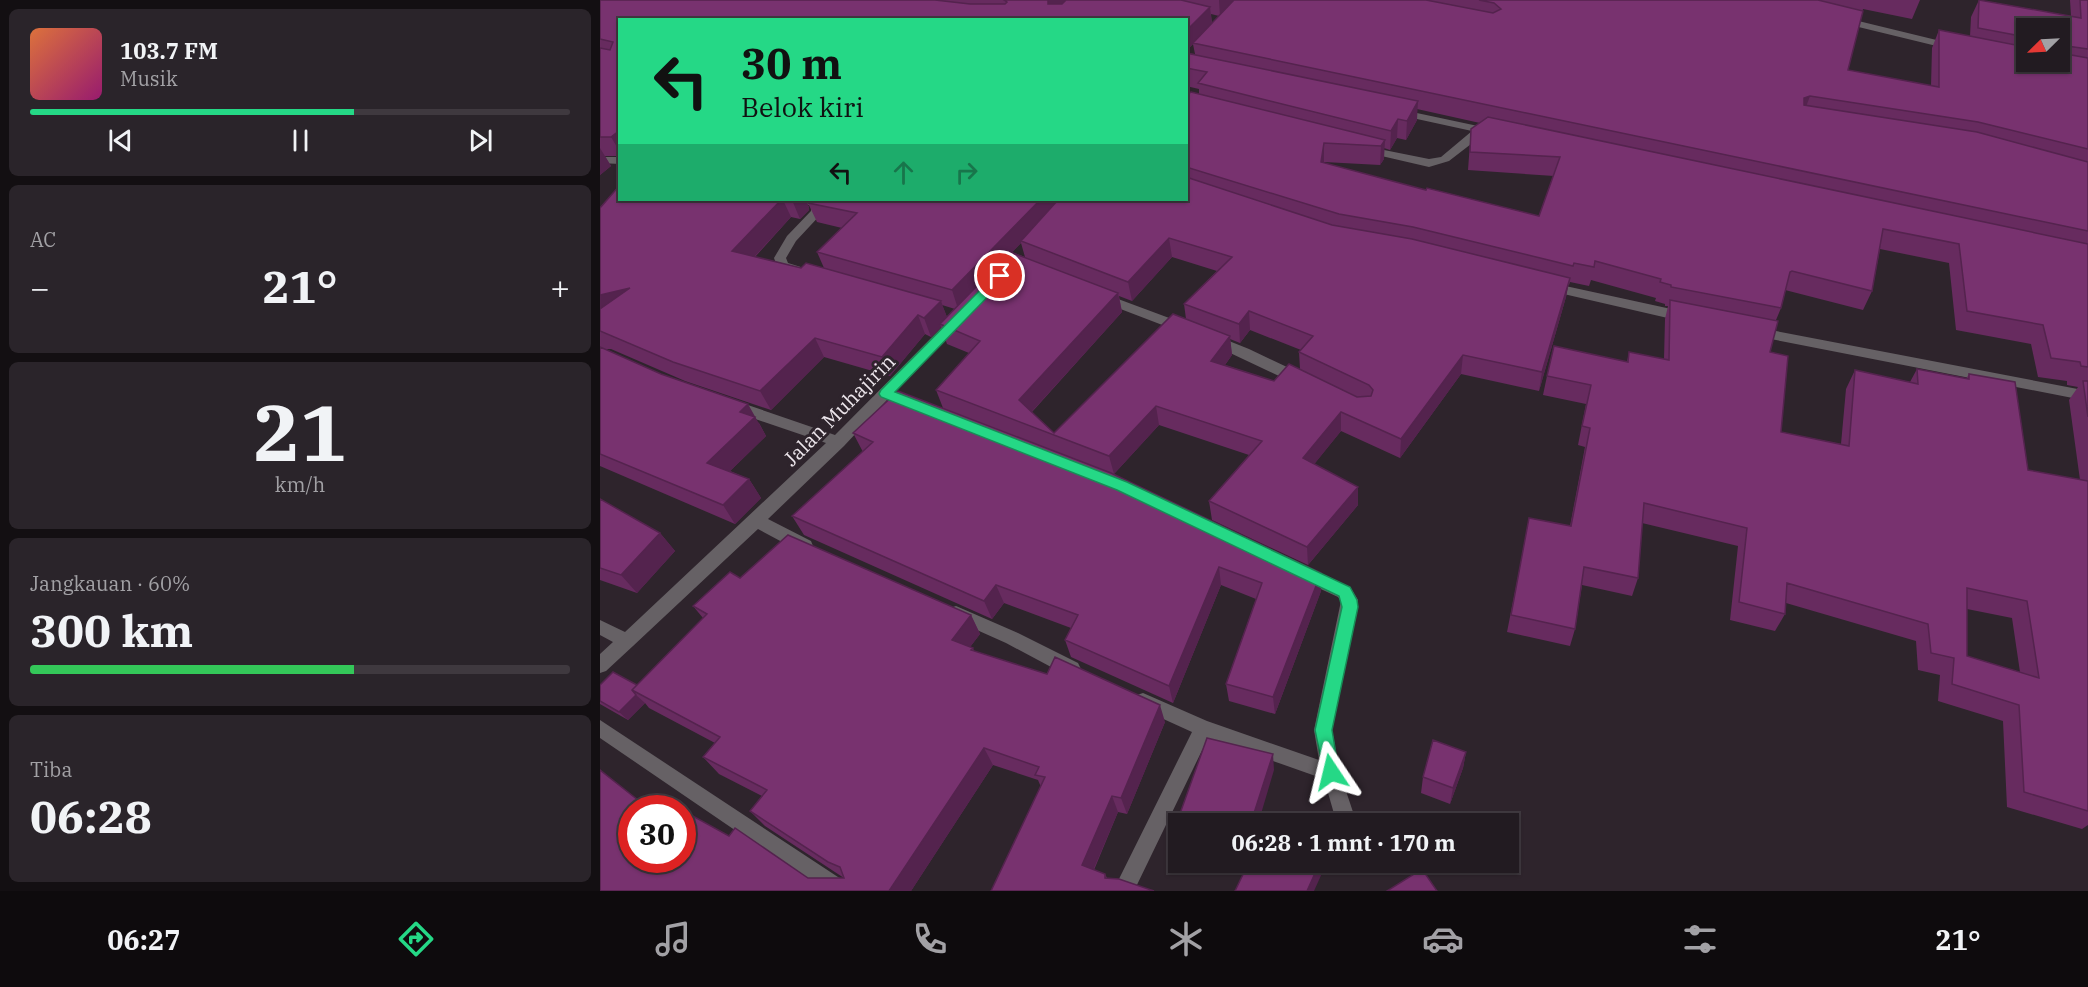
<!DOCTYPE html>
<html lang="id">
<meta charset="utf-8">
<style>
body{margin:0;font-family:"IBM Plex Serif",serif;background:#2a242a;color:#f1f3f6;height:100vh;display:flex;flex-direction:column;font-size:22px;white-space:nowrap}
*{box-sizing:border-box;margin:0}
p{font-size:20px;color:#a2a1a5}
.icon{flex:none;width:33px;height:33px;fill:none;stroke:currentColor;stroke-width:2;stroke-linecap:round;stroke-linejoin:round}
.map{position:relative;flex:1;overflow:hidden}
.sheet{display:flex;flex-direction:column;gap:9px;padding:9px;background:#130f12;width:600px}
.sheet>*{flex:none}
.top-card{position:absolute;left:18px;top:18px;width:570px;height:183px;border-radius:0px;box-shadow:0 2px 4px #0004,0 0 0 2px #3f393f;background:#25d886;color:#111;overflow:hidden}
.needle{width:39px;rotate:246deg}
.controls{position:absolute;left:1416px;top:18px;display:grid;gap:12px}
.controls a{display:grid;place-items:center;width:54px;height:54px;border-radius:0px;background:#221b21;box-shadow:0 2px 4px #0004,0 0 0 2px #3f393f;font-size:30px}
.speed{position:absolute;left:18px;top:795px;display:flex;gap:12px;font-size:30px;font-weight:700;text-align:center}
.speed>*{display:grid;place-content:center;width:78px;height:78px;border-radius:50%;background:#221b21;box-shadow:0 2px 4px #0004,0 0 0 2px #3f393f;line-height:1}
.speed .limit{border:9px solid #d22;background:#fff;color:#111}
.pin{position:absolute;display:grid;place-items:center;width:51px;height:51px;color:#fff;margin:-26px;border:3px solid #fff;border-radius:50%;box-shadow:0 2px 6px #0007}
.me{position:absolute;width:66px;margin:-33px;rotate:350deg;stroke-linejoin:round;filter:drop-shadow(0 0 4px #0008)}
.turn{display:flex;align-items:center;gap:21px;height:126px;padding:0 24px;font-size:27px}
.turn .icon{width:78px;height:78px;stroke-width:2.5}
.turn b{display:block;font-size:42px;line-height:51px}
.lanes{display:flex;align-items:center;height:57px;padding:0 24px;background:#0003;justify-content:center;gap:30px;direction:ltr}
.lanes .off{opacity:.35}
.big{font-size:45px;font-weight:700;line-height:1.1}
.sheet .widget{flex:1;display:flex;flex-direction:column;justify-content:center;gap:9px;min-width:0;padding:0 21px;border-radius:9px;background:#2a242a}
.sheet .dial{align-items:center;gap:0}
.dial b{font-size:78px;line-height:1}
.song{display:flex;align-items:center;gap:18px}
.cover{width:72px;height:72px;border-radius:9px;background:linear-gradient(135deg,hsl(20 70% 55%),hsl(320 70% 35%))}
.played{height:6px;border-radius:3px;background:linear-gradient(90deg,#25d886 60%,#3f393f 60%)}
.keys{display:flex;justify-content:space-around;direction:ltr}
.heat{display:flex;justify-content:space-between;align-items:center;font-size:33px;direction:ltr}
.charge{height:9px;border-radius:4px;background:linear-gradient(90deg,#34c759 60%,#3f393f 0)}
.trip{position:absolute;left:568px;top:813px;width:351px;height:60px;border-radius:0px;background:#221b21;box-shadow:0 2px 4px #0004,0 0 0 2px #3f393f;font-weight:700;line-height:60px;text-align:center}
.dock{display:flex;height:96px;justify-content:space-around;align-items:center;background:#0e0b0d;color:#a2a1a5}
.dock .icon{width:42px;height:42px}
.dock .on{color:#25d886}
.dock b{font-size:27px;color:#f1f3f6}
main{display:flex;flex:1;min-height:0}
.map>svg:first-child{display:block}
.lines{fill:none;stroke-linecap:round;stroke-linejoin:round}
.minor{fill:#666165;fill-rule:evenodd}
.wall{fill:#672b5f;fill-rule:evenodd}
.shaded-wall{fill:#54234e}
.building{fill:#78326f;stroke:#54234e;stroke-width:1.5;fill-rule:evenodd}
.route{fill:#25d886;stroke:#188c57;stroke-width:1.5}
.labels{text-anchor:middle;dominant-baseline:central;stroke-width:6;stroke-linejoin:round;paint-order:stroke}
.street-label{font-size:20px;fill:#ede6ec;stroke:#2e242c}
</style>
<main>
<section class="sheet">
<div class="widget">
<div class="song"><i class="cover"></i><div><b>103.7 FM</b><p>Musik</p></div></div>
<div class="played"></div>
<div class="keys"><svg class="icon" aria-label="previous" viewBox="0 0 24 24"><path d="M18 5L8 12l10 7zM5 5v14"/></svg><svg class="icon" aria-label="pause" viewBox="0 0 24 24"><path d="M8 5v14M16 5v14"/></svg><svg class="icon" aria-label="next" viewBox="0 0 24 24"><path d="M6 5l10 7-10 7zM19 5v14"/></svg></div>
</div>
<div class="widget"><p>AC</p>
<div class="heat"><a>−</a><b class="big">21°</b><a>+</a></div>
</div>
<div class="widget dial"><b>21</b><p>km/h</p></div>
<div class="widget"><p>Jangkauan · 60%</p><b class="big">300 km</b><div class="charge"></div></div>
<div class="widget"><p>Tiba</p><b class="big">06:28</b></div>
</section>
<div class="map">
<svg width="1488" height="891" viewBox="0 0 1488 891">
<rect width="100%" height="100%" fill="#2e242c"/>
<g class="lines">
<path class="minor" d="M1242,17L1357,45L1358,47L1353,50L1238,22V18Z
M798,109L892,129L898,132L892,135L884,134L849,161L829,167L760,151V147L764,146L829,159L841,157L872,131L794,114V110Z
M0,157H20V164L0,163Z
M199,200L221,201L223,212L196,241L186,258L188,263L204,268L205,271L204,274L199,275L178,269L174,258L187,236L211,211V206Z
M947,282L1085,312L1092,317L1085,322L942,289L940,286Z
M502,293L588,325L590,328L588,331H578L497,300L495,297Z
M357,315L364,320L362,323L295,392L314,399L316,403L314,407L309,408L287,400L244,446L168,519L211,541L213,546L211,551L205,553L199,551L158,529L33,646L6,671L0,673V654L13,642L0,635V620L25,632L226,443L129,410L127,406L129,402H139L235,435L352,317Z
M1155,327L1488,391V401L1150,335L1148,332L1150,329Z
M614,335L649,349L706,376L708,380L706,384H696L609,343L607,340L609,337Z
M703,566L750,587L758,600L732,730L740,773L757,824H737L724,779L608,738L534,891H513L592,732L537,707L534,701L537,695L543,693L607,721L719,760L714,730L741,601L738,597L697,578L695,573L697,568Z
M356,606L418,633L478,663L481,669L478,675L472,677L466,675L406,643L350,618L348,613L350,608Z
M0,720L241,879L253,884L256,891H224L0,738Z"/>
</g>
<path class="wall" d="M0,0H1320L1312,19L1263,9L1248,70L1331,86L1332,48L1339,30L1370,36L1371,17L1379,0L1471,16L1470,0H1488V825L1482,829L1407,807L1403,721L1338,701L1340,675L1318,670L1316,641L1186,603L1185,614L1175,631L1130,620L1138,546L1042,523L1038,578L1032,596L982,585L975,629L970,646L907,632L926,536L970,526L985,447L978,445L986,404L943,395L947,376L1027,362L1029,352L1064,359L1065,319L1068,306H1065V304L1055,301L1056,298L991,280L989,286L970,282L969,285H968L966,297L939,391L861,374L800,458L741,431L714,464L758,487V505L708,565L612,520L609,501L649,455L559,425L514,474L721,591L675,714L629,701L626,684L656,599L621,585L573,703L471,657L465,640L471,628L404,603L392,619L204,535L192,516L263,452L253,433L343,408L336,390L369,353L347,344L341,327L331,337L325,334L290,376L224,357L171,410L85,381L11,349H6L159,423L166,436L130,471L149,479L161,498L135,524L0,466V208L20,200H205L209,207V210L200,219L191,217L155,257L201,268H224L217,252L242,228L217,222L208,203L586,200V96L599,94V89L586,86V53L595,54L593,44L586,51V20H20V156H5L11,166L0,175ZM611,14L619,16L612,24ZM1426,28H1460V62H1426ZM817,109L880,123L871,129L868,170L954,176L939,216L826,190L724,163V162L780,165L784,159V148L790,150L797,138L806,140L817,120ZM421,243L425,257L412,252ZM1280,249L1349,263L1356,330L1431,344L1438,377L1467,381V385L1478,387L1469,400L1480,480L1428,470L1369,374L1366,379L1317,369L1310,382L1255,370L1246,389L1241,444L1181,432L1170,352L1176,320L1181,308L1185,290L1263,310L1272,291ZM572,257L617,271L584,304L586,319L454,433L432,412L522,312L519,296L532,301ZM342,305L355,309L347,317ZM650,330L701,350L699,352L700,369L674,381L625,365L632,355L630,339L640,343ZM1367,609L1412,618L1420,672L1367,656Z
M0,499L60,533L75,551L37,593L0,580Z
M140,578L371,615L380,634L370,647L373,648L374,651L565,722L527,814L518,812L494,870L505,874L507,878L391,891L441,787L438,780L393,765L311,891H0L32,808L129,836L208,878H244L165,826L150,811L162,796L119,774L103,757L115,743L49,708L45,703L28,720L0,704V685H37L103,618L93,606Z
M866,752L863,768L850,804L821,793L823,777Z"/>
<path class="shaded-wall" d="M448,0H470L451,20L448,4Z
M619,0H636L620,17Z
M610,7L612,25L586,51V31Z
M1210,96L1203,115L1204,98Z
M818,101L817,120L806,140L807,121Z
M798,119L797,138L790,150L791,131Z
M20,130V152L11,137Z
M785,140L784,159L780,165L781,146Z
M724,143V162L721,181V162Z
M0,148L11,166L0,175Z
M181,200H183L191,217L142,270L132,251Z
M192,200H205L209,207V210L200,219Z
M440,200H462L421,241V243L358,309L352,290Z
M569,238L572,257L532,301L528,282Z
M970,278L966,297L939,391L942,372Z
M30,288L0,317V295Z
M518,293L522,312L425,419L419,400Z
M341,301L348,320L340,324L341,327L331,337L324,318Z
M649,311L650,330L640,343L639,324Z
M318,315L325,334L290,376L282,357Z
M630,336L632,355L614,380L611,361Z
M215,338L224,357L171,410L160,391Z
M863,355L861,374L800,458L801,439Z
M148,404L166,436L120,481L107,463L140,412Z
M556,406L559,425L514,474L509,456Z
M741,412V431L704,477L703,458Z
M149,479L161,498L135,524L123,505Z
M758,487V505L708,565L707,547Z
M60,533L75,551L37,593L21,575Z
M619,567L621,585L573,703L569,686Z
M721,573V591L675,714L673,697Z
M396,585L404,603L392,619L384,601Z
M371,615L380,634L361,659L352,640Z
M36,695L45,703L28,720L19,712Z
M560,705L565,722L527,814L521,798Z
M384,748L393,765L311,891H289Z
M866,752L863,768L850,804L853,788Z
M673,754L674,770L658,824L654,813Z
M512,796L518,812L489,880L482,865Z
M720,862H727L714,891H707Z"/>
<path class="building" d="M0,0H335L370,4H405L407,2L404,0H448V4H462L466,0H581L610,7L586,31V20H20V130L11,137H0V48L10,50L13,42L0,39Z
M634,0H826L893,13L901,9L894,3L879,0H1218L1263,11L1248,70L1339,87V30L1426,47V62H1460V53L1488,58V149L1378,122L1210,96L1204,98V105L1377,132L1488,162V231L593,43Z
M1379,0L1481,18L1480,0H1488V49L1460,45V28H1426V37L1378,28Z
M586,53L818,101L807,121L798,119L791,131L598,83L607,72L586,68Z
M591,92L785,140L781,146L724,143L721,162L826,190L827,188L939,216L960,157L870,152L871,129L888,117L1488,244V367L1481,366L1480,362L1451,358L1443,325L1367,311L1359,244L1283,229L1272,291L1192,271L1190,272L1181,308L1071,287V285L1060,282L1061,279L995,261L994,267L974,263L973,266L813,227L739,214L586,167V96Z
M586,177L732,225L812,239L970,278L942,372L863,355L801,439L741,412L703,458L758,487L707,547L609,501L662,441L556,406L509,456L336,390L380,341L340,324L410,252L518,293L419,400L454,433L573,314L630,336L611,361L674,381L689,364L757,397L771,396L773,390L769,385L699,352L713,336L649,311L639,324L584,304L632,257L569,238L528,282L421,241L458,200H586Z
M20,185V200H181L132,251L201,268L206,263L341,301L324,318L318,315L282,357L215,338L160,391L73,362L0,331V309L30,288L0,295V208Z
M211,200H440L352,290L217,252L257,213L208,203Z
M1070,300L1178,321L1170,352L1188,356L1181,432L1249,446L1255,370L1318,384L1317,369L1369,379V374L1415,382L1428,470L1488,481V811L1424,792L1419,705L1352,684L1354,658L1331,653L1328,624L1187,583L1185,614L1139,602L1147,528L1044,503L1038,578L984,567L975,629L911,615L929,518L971,526L990,428L982,426L991,385L947,376L954,346L1028,362L1029,352L1069,360ZM1367,588L1427,601L1439,678L1367,656Z
M0,347L61,374L148,404L140,412L155,417L107,463L149,479L123,505L0,454Z
M1483,381H1488V417Z
M298,391L511,473L721,573L673,697L626,684L662,583L619,567L569,686L465,640L478,615L396,585L384,601L192,516L273,442L253,433Z
M0,499L60,533L21,575L0,568Z
M188,535L371,615L352,640L373,648L371,650L447,674L455,657L560,705L521,798L512,796L482,865L505,874V878L519,879L554,891H391L445,777L435,775L439,767L384,748L289,891H0V770L48,808H32V860H82V810L129,836L135,828L208,878H244L240,867L228,862L150,811L167,790L103,757L120,737L32,690L107,614L93,606L130,572L140,578Z
M13,672L37,685L32,690L36,695L19,712L0,701V685Z
M607,738L673,754L654,813L676,824H583L577,822Z
M833,740L866,752L853,788L823,777Z
M65,801L79,808H59Z
M649,862H720L707,891H635Z
M822,869L837,891H787Z"/>
<path class="route" d="M400,272L405,274V279L295,392L527,482L750,587L757,600L758,607L732,730L739,772L737,778L731,781L725,778L715,730L742,607L739,596L517,490L281,397L279,394L281,390L396,274Z"/>
<g class="labels">
<g class="street-label">
<text transform="translate(239 410) rotate(-45)">Jalan Muhajirin</text>
</g>
</g>
</svg>
<div class="controls">
<a><svg class="needle" viewBox="-14 -14 28 28"><path d="M0-13l5 13h-10z" fill="#e53935"/><path d="M0 13l5-13h-10z" fill="#a2a1a5"/></svg></a>
</div>
<div class="speed"><div class="limit">30</div></div>
<div class="pin" style="left:400px;top:276px;background:#d93025"><svg class="icon" aria-label="arrive" viewBox="0 0 24 24"><path d="M6 21V4h12l-3 4 3 4H6"/></svg></div>
<svg class="me" style="left:731px;top:772px" viewBox="-20 -20 40 40"><path d="M0-17L14 15 0 8-14 15z" fill="#25d886" stroke="#fff" stroke-width="4"/></svg>
<div class="trip">06:28 · 1 mnt · 170 m</div>
<div class="top-card">
<div class="turn"><svg class="icon" aria-label="left" viewBox="0 0 24 24"><path d="M17 20v-9H6M10 6l-5 5 5 5"/></svg><div><b>30 m</b>Belok kiri</div></div>
<div class="lanes"><svg class="icon" aria-label="left" viewBox="0 0 24 24"><path d="M17 20v-9H6M10 6l-5 5 5 5"/></svg><svg class="icon off" aria-label="ahead" viewBox="0 0 24 24"><path d="M12 20V5M6 11l6-6 6 6"/></svg><svg class="icon off" aria-label="right" viewBox="0 0 24 24"><path d="M7 20v-9h11M14 6l5 5-5 5"/></svg></div>
</div>
</div>
</main>
<nav class="dock">
<b>06:27</b>
<svg class="icon on" aria-label="directions" viewBox="0 0 24 24"><path d="M12 3l9 9-9 9-9-9zM9 14v-3h6M13 9l2 2-2 2"/></svg>
<svg class="icon" aria-label="music" viewBox="0 0 24 24"><path d="M9 18V5l10-2v13"/><circle cx="6" cy="18" r="3"/><circle cx="16" cy="16" r="3"/></svg>
<svg class="icon" aria-label="phone" viewBox="0 0 24 24"><path d="M5 4h4l2 5-3 2q2 4 5 5l2-3 5 2v4C11 20 4 13 5 4z"/></svg>
<svg class="icon" aria-label="climate" viewBox="0 0 24 24"><path d="M12 3v18M4 7l16 10M4 17L20 7"/></svg>
<svg class="icon" aria-label="car" viewBox="0 0 24 24"><path d="M5 17H2v-5l4-1 3-4h7l3 4 3 1v5h-3M9 17h6M6 11h13"/><circle cx="7" cy="17" r="2"/><circle cx="17" cy="17" r="2"/></svg>
<svg class="icon" aria-label="filters" viewBox="0 0 24 24"><path d="M4 7h16M4 17h16"/><circle cx="9" cy="7" r="2"/><circle cx="15" cy="17" r="2"/></svg>
<b>21°</b>
</nav>
